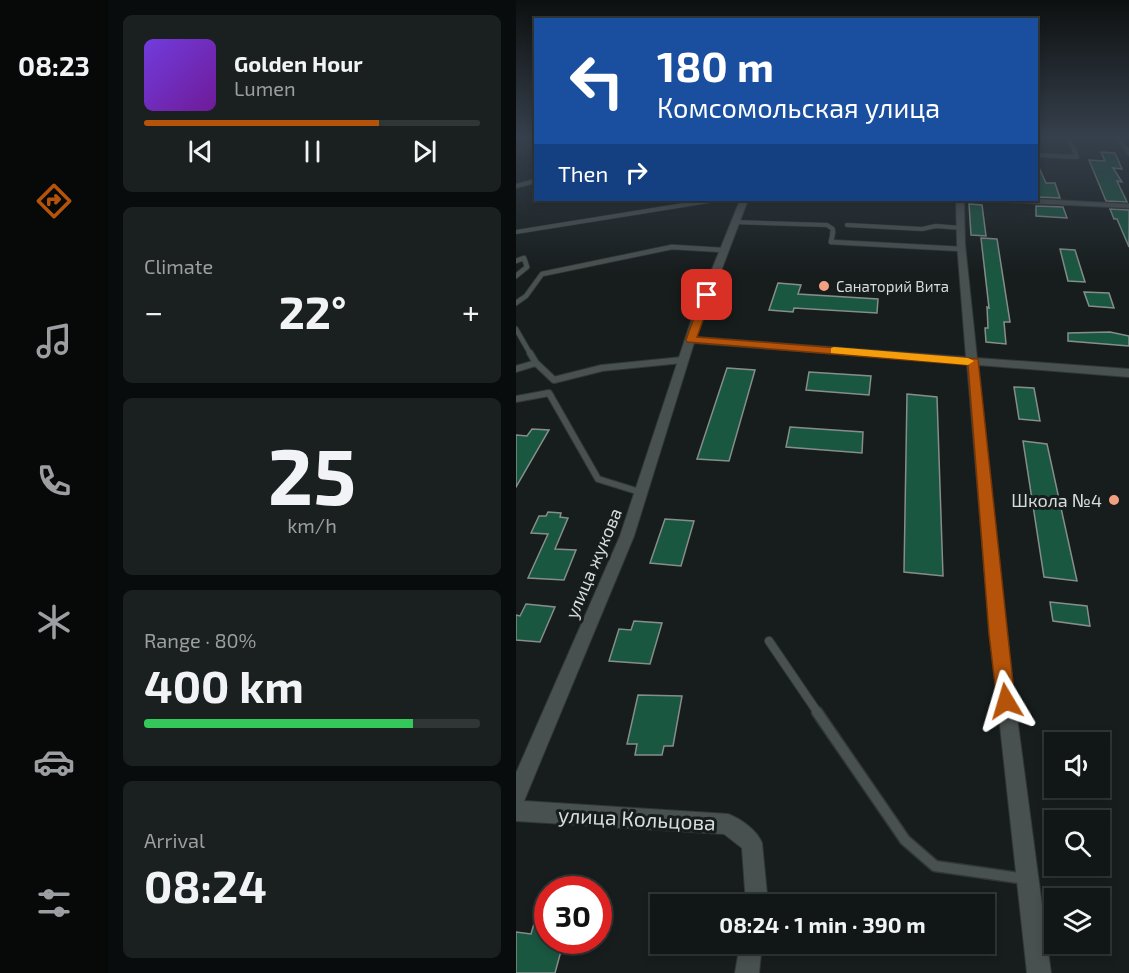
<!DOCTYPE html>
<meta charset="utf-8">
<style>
body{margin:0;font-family:"Exo 2",sans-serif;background:#1a1f1f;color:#f1f3f6;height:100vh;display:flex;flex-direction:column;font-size:22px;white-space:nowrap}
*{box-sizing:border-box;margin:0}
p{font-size:20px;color:#9c9fa1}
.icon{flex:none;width:33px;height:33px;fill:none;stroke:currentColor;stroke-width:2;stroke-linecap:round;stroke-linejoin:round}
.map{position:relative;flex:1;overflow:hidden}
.panel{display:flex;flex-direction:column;gap:15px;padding:15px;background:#090c0c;width:408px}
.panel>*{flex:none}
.top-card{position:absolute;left:18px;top:18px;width:504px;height:183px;border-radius:0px;box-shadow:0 3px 9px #0003,0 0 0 2px #303535;background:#1a4fa0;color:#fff;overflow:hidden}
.fabs{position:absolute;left:528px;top:732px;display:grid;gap:12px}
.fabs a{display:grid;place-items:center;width:66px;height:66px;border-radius:0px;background:#111616;box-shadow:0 3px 9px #0003,0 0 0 2px #303535;font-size:30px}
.speed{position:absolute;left:18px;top:876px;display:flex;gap:12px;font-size:30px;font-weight:700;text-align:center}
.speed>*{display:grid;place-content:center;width:78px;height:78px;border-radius:50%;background:#111616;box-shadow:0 3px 9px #0003,0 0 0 2px #303535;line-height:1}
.speed .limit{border:9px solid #d22;background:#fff;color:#111}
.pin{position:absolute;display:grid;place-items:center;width:51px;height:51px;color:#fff;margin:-26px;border-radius:12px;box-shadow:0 3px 9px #0006}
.me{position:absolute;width:66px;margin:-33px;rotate:353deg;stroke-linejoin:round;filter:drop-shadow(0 0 4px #0008)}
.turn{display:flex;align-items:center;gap:21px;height:126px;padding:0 24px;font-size:27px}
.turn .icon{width:78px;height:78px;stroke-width:2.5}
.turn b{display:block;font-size:42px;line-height:51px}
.then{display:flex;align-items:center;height:57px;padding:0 24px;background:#0003;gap:12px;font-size:22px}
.big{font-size:45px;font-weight:700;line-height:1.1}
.panel .card{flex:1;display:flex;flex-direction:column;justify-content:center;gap:9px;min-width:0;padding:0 21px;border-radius:9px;background:#1a1f1f}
.panel .dial{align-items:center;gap:0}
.dial b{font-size:78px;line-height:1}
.song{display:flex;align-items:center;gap:18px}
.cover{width:72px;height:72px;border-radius:9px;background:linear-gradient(135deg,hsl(260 70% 55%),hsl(280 70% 35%))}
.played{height:6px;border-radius:3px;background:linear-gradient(90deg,#b45309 70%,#303535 70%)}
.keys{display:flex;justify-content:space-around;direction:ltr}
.heat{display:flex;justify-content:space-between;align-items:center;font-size:33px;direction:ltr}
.charge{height:9px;border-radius:4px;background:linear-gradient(90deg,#34c759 80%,#303535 0)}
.trip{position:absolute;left:134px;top:894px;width:345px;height:60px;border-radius:0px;background:#111616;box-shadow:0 3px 9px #0003,0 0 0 2px #303535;font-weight:700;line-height:60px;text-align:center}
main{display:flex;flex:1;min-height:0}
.dock{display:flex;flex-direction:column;width:108px;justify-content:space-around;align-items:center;background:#070909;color:#9c9fa1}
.dock .icon{width:42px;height:42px}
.dock .current{color:#b45309}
.dock b{font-size:27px;color:#f1f3f6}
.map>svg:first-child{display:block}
.building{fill:#195740;stroke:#878d8a;stroke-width:1.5}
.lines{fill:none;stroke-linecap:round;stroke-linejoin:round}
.service-far4-casing{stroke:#323636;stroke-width:5}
.service-far3-casing{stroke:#323636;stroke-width:6}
.service-far2-casing{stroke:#323636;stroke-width:8}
.service-far1-casing{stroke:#323636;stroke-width:10}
.service-casing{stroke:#323636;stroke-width:13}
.minor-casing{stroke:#323636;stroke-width:2}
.service-far4{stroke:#495150;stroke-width:4}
.service-far3{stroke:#495150;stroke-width:4.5}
.service-far2{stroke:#495150;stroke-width:6}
.service-far1{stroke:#495150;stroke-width:8}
.service{stroke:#495150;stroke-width:10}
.minor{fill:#495150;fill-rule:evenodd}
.route{fill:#b45309;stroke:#753606;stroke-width:1.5}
.slow{fill:#f59e0b}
.poi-dot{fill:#f3a082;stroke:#171d1d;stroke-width:2}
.labels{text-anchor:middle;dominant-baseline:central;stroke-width:6;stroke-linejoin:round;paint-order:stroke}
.far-poi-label{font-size:15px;fill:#d7dbdb;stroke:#171d1d;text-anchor:start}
.poi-label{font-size:18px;fill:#d7dbdb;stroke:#171d1d;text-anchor:end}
.street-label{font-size:18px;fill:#d7dbdb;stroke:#171d1d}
.near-street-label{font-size:21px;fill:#d7dbdb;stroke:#171d1d}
</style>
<main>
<nav class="dock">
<b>08:23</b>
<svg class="icon current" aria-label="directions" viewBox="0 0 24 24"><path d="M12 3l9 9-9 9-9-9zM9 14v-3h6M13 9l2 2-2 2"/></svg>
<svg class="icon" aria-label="music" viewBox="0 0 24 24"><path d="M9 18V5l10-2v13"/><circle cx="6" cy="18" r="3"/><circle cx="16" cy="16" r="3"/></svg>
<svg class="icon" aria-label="phone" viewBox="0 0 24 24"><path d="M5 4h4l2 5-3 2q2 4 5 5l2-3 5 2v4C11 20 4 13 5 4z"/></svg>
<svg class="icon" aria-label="climate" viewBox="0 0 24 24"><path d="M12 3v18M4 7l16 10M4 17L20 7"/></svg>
<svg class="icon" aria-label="car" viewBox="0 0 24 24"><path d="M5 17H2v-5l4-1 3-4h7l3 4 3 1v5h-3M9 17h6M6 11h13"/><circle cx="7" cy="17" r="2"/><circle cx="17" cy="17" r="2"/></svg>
<svg class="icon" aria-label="filters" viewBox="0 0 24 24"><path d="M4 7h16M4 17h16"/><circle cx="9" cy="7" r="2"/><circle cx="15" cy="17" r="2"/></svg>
</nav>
<section class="panel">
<div class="card">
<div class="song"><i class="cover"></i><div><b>Golden Hour</b><p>Lumen</p></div></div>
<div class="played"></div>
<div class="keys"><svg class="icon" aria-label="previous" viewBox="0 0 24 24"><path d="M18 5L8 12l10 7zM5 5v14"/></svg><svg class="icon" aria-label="pause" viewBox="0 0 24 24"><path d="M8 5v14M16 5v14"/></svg><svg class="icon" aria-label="next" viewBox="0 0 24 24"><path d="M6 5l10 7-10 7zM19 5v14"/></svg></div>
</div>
<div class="card"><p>Climate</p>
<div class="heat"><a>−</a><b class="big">22°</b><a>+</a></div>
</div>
<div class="card dial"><b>25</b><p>km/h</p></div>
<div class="card"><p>Range · 80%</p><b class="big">400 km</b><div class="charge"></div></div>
<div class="card"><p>Arrival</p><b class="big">08:24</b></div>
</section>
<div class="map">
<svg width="613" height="973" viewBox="0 0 613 973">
<rect width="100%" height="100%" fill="#171d1d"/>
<path class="building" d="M585,152L599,153L606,169L597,168L606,182L601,181L611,202L590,201L573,160L589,161Z
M520,161L530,183H539L544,198L520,197Z
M453,204L466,205L470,236L455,235Z
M520,206L547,207L551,218L520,216Z
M594,209L613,210V247L601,219H598Z
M465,238L481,239L494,322H488L490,344L470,342L469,328H472L471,307L473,308Z
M544,249L559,250L569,282L552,281Z
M262,283L285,285L282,294L362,299L361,313L278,308L277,312L253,310Z
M568,292L593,293L598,308L573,306Z
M594,332L613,336V346L552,341V333Z
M211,368L239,370L213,461L181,459Z
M293,372L355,376L353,395L290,390Z
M498,387L518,388L524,421L503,419Z
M391,394L421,397L427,576L388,572Z
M274,427L347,432L346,453L270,447Z
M16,429L33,430L0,487V435L11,436Z
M507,441L531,444L561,581L528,577Z
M32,512L45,513L44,517L52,518L39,549L60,550L48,580L12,578L32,534L15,533L23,516H30Z
M149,519L178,521L165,566L134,563Z
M534,602L571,606L574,626L537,621Z
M10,604L39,607L24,642L0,640V615L4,616Z
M118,621L146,623L134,664L93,661L103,629L115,630Z
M122,695L166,696L157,746H148L146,755H119L121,744H111Z
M20,917L32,918V940H48L39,973H0V932L15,934Z"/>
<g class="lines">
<g class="service-far4-casing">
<path id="service-far4" d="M520,155L561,157L553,138
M218,222L311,225L317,229L316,233
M331,225L406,229L420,226L445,228
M0,232L199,200"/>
</g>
<g class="service-far3-casing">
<path id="service-far3" d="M317,232L315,242L445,249
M0,261L8,258L11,267L0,276
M0,303L10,296L26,274L156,247L206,250
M0,329L15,355"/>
</g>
<g class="service-far2-casing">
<path id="service-far2" d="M20,363L38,380L86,368L166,360
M0,369L20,363L14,353
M0,399L33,393L82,479L127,493"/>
</g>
<g class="service-far1-casing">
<path id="service-far1" d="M253,641L302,713"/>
</g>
<g class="service-casing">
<path id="service" d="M301,712L389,840L419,866L510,879"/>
</g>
<g class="minor-casing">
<path id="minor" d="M600,138H606L613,149V156Z
M20,179V183L0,188V184Z
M520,199L613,204V208L488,202L484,200Z
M224,200H232L180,337L450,357L441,244L440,200H448L449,244L461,358L613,369V377L462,365L490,634L535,973H511L474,634L451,364L178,343L118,536L8,801L212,814C225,819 241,830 246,843L252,904H230L226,848L208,834L0,821V773L104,536L175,321Z
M224,944H246L243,973H219Z"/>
</g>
<use href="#service-far4" class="service-far4"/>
<use href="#service-far3" class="service-far3"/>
<use href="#service-far2" class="service-far2"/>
<use href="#service-far1" class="service-far1"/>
<use href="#service" class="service"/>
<use href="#minor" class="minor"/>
</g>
<linearGradient id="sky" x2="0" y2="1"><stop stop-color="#0d1010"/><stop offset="0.5" stop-color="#36404c"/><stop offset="1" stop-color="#36404c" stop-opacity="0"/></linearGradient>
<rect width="613" height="274" fill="url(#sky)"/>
<path class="route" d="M191,292L196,295L181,337L462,359L499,701L496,707L490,710L484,707L481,701L473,634L452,365L171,342L170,340L186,295Z"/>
<path class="slow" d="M318,347L452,358L458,361L452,365L315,353V348Z"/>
<g class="poi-dot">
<circle cx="308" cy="286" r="6"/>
<circle cx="598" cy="500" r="6"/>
</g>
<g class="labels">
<g class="far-poi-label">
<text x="320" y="286">Санаторий Вита</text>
</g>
<g class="poi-label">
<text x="586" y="500">Школа №4</text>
</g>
<g class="street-label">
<text transform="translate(77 563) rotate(-67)">улица жукова</text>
</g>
<g class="near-street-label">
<text transform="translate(121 818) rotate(3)">улица Кольцова</text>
</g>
</g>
</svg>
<div class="fabs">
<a><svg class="icon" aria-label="sound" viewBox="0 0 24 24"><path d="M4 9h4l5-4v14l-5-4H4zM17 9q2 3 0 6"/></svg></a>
<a><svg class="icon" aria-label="search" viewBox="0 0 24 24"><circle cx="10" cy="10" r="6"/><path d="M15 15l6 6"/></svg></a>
<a><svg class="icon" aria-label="layers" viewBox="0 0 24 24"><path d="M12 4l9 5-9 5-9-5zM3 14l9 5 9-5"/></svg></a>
</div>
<div class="speed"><div class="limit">30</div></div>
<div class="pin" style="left:191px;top:295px;background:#d93025"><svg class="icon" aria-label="arrive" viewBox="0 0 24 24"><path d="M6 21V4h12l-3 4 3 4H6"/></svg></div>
<svg class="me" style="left:490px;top:701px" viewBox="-20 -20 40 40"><path d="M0-17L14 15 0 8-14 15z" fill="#b45309" stroke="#fff" stroke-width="4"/></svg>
<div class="trip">08:24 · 1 min · 390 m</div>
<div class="top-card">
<div class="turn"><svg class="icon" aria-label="left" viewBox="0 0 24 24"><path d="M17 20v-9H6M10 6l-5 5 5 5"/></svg><div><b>180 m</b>Комсомольская улица</div></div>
<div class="then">Then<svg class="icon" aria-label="right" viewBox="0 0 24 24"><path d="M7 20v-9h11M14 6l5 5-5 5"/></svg></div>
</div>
</div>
</main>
